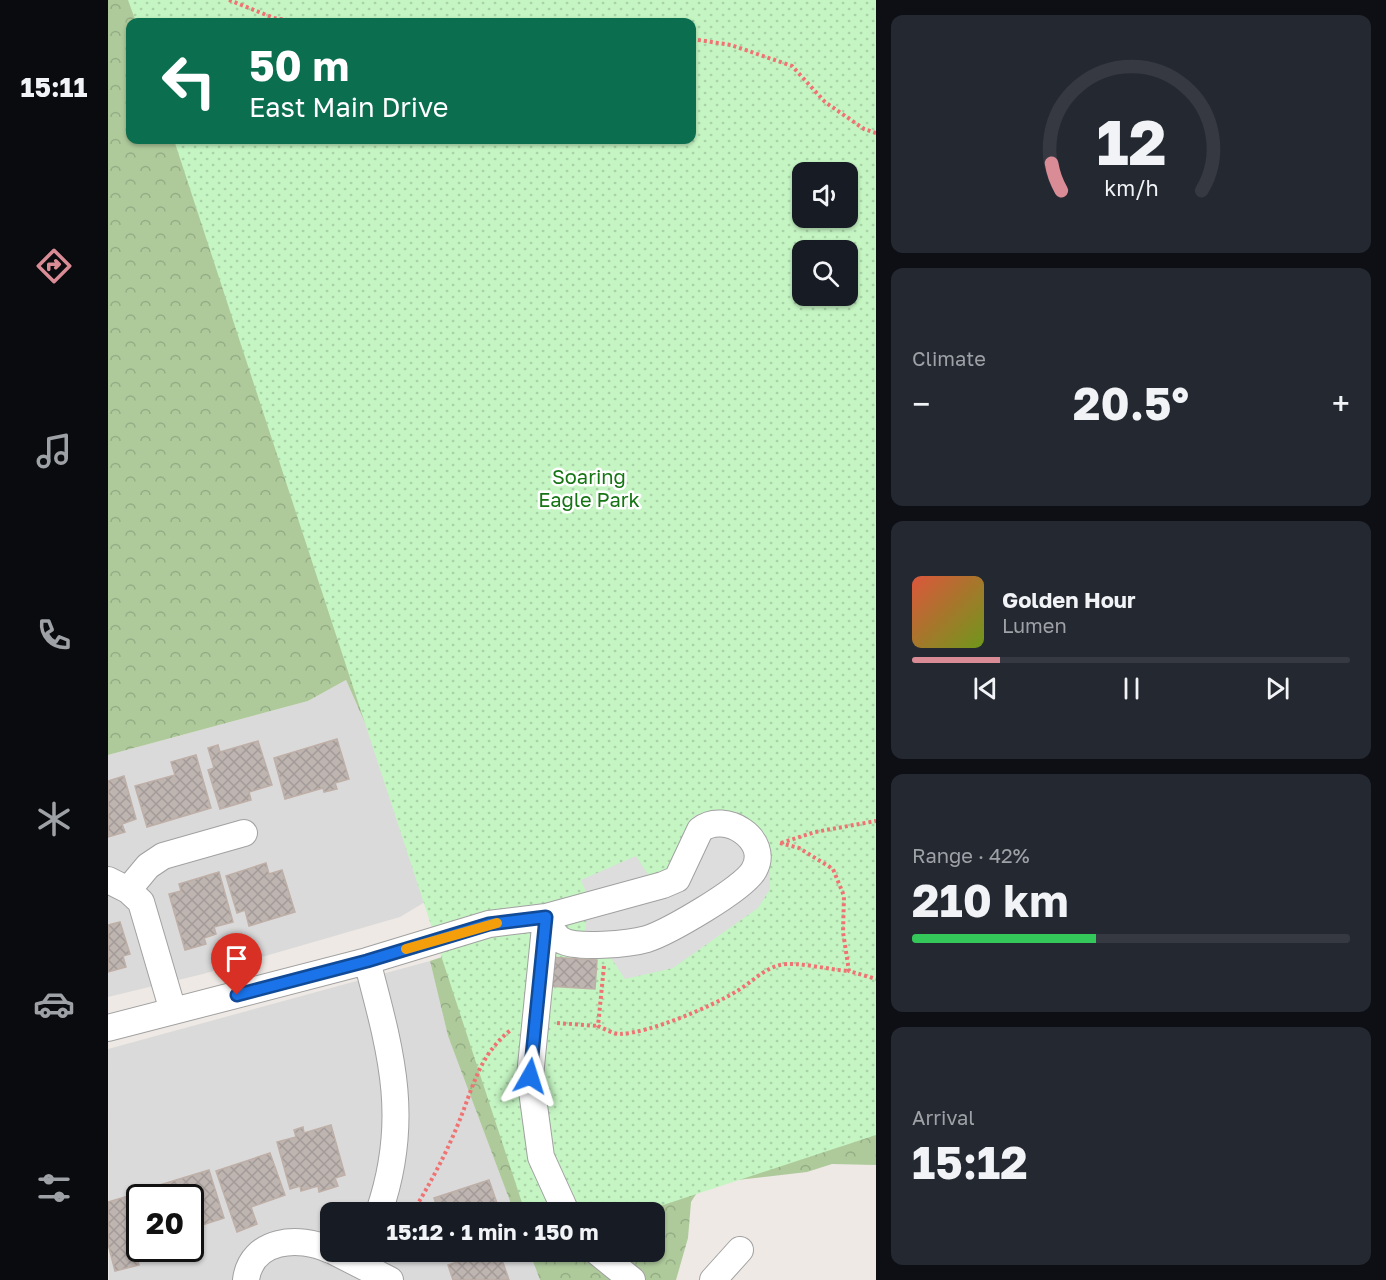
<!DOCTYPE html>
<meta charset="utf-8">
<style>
body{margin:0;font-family:"Golos Text",sans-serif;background:#242831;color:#f1f3f6;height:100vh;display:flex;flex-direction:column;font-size:22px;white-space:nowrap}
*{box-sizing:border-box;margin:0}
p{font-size:20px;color:#9ea1a6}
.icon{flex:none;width:33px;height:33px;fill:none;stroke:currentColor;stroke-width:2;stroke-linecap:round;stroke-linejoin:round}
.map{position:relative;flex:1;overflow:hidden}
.side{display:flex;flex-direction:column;gap:15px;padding:15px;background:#0d0f14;width:510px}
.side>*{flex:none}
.guide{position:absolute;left:18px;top:18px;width:570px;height:126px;border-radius:12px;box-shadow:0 2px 4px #0004;background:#0b6e4f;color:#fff;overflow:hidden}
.fabs{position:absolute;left:684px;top:162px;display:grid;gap:12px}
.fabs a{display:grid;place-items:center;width:66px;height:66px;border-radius:12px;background:#171b24;box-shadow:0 2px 4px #0004;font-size:30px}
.speed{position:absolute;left:18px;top:1184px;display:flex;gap:12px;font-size:30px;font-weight:700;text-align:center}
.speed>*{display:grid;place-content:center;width:78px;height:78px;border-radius:50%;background:#171b24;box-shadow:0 2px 4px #0004;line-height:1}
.speed .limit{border:3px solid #111;border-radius:9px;background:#fff;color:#111}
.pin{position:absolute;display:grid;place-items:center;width:51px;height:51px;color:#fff;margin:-62px -26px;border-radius:50% 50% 50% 0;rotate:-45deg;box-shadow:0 0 6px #0007}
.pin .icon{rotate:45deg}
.me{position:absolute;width:66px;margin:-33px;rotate:6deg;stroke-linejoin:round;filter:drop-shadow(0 0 4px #0008)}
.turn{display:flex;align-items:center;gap:21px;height:126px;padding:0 24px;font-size:27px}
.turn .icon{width:78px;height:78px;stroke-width:2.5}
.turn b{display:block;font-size:42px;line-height:51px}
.big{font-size:45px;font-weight:700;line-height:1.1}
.side .tile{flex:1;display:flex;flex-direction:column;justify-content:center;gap:9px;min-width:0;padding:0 21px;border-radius:12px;background:#242831}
.side .dial{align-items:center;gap:0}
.dial svg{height:156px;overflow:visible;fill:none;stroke:#363941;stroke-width:7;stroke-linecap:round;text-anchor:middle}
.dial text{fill:#f1f3f6;stroke:none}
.song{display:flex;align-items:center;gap:18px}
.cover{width:72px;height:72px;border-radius:9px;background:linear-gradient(135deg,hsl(10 70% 55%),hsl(80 70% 35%))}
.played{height:6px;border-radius:3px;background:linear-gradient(90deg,#da8c96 20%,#363941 20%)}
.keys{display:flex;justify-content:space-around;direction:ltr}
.heat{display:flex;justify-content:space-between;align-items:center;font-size:33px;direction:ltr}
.charge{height:9px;border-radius:4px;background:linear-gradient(90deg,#34c759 42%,#363941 0)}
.trip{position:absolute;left:212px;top:1202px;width:345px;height:60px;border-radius:12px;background:#171b24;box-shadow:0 2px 4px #0004;font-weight:700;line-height:60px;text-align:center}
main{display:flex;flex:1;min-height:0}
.tab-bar{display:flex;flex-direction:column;width:108px;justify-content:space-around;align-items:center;background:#090b0e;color:#9ea1a6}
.tab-bar .icon{width:42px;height:42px}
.tab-bar .on{color:#da8c96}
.tab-bar b{font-size:27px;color:#f1f3f6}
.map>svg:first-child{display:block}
.residential{fill:#dbdada;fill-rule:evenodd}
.forest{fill:url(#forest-crowns);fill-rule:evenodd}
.park{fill:url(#park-dots);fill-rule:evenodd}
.parking{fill:#ddd}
.building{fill:url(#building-cross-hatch);stroke:#beafa7;stroke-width:1.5}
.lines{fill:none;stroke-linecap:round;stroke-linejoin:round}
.minor-casing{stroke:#a1a1a1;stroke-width:28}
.path{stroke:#f07373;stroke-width:4;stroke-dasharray:3 3;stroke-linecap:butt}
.minor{stroke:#fff;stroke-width:26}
.route-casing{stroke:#114b97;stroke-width:15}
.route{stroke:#1a73e8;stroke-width:10}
.slow{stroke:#f59e0b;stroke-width:10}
.labels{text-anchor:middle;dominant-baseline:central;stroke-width:5;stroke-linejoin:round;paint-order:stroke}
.park-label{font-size:20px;fill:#157413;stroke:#fff}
</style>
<main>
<nav class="tab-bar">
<b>15:11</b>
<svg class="icon on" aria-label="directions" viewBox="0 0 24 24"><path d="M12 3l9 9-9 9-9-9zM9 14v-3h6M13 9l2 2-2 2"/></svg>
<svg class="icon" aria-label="music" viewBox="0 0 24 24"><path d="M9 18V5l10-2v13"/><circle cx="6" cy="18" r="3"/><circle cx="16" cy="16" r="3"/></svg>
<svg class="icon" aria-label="phone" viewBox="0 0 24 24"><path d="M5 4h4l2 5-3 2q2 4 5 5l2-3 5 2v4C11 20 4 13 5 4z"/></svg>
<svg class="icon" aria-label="climate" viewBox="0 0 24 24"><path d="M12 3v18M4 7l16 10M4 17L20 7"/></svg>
<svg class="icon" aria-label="car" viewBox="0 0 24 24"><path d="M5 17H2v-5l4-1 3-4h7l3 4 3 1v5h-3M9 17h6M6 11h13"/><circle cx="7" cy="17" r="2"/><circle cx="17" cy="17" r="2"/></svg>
<svg class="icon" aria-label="filters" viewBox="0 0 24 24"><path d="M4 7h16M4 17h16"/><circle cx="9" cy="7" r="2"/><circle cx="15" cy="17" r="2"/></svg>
</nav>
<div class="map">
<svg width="768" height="1280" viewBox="0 0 768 1280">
<defs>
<pattern id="forest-crowns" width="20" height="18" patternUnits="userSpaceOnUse" patternTransform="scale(1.5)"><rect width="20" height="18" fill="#aeca9b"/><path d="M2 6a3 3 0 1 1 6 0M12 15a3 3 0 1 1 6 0" fill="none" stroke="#95ad85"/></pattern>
<pattern id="park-dots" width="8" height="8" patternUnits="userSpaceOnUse" patternTransform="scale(1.5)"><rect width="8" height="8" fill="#c5f5c3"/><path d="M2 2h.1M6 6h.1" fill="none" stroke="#a9d2a7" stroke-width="1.8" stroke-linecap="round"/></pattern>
<pattern id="building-cross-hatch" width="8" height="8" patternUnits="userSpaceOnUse" patternTransform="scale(1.5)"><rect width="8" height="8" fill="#beb5b1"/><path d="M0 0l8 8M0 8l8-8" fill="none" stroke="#a39b98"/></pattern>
</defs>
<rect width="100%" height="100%" fill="#eee9e4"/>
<path class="residential" d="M238,680L332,893L292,917L95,974L0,997V755L200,701Z
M322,961L340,1036L406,1212H222V1251H421L432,1280H1L0,1049ZM32,1197H82V1248H32Z"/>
<path class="forest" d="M0,0H768V1165L724,1164L699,1172L603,1183L590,1191L583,1202L580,1238L568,1280H432L421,1251H546V1212H406L340,1036L322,961L394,937L332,893L238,680L200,701L0,755ZM22,22H584V140H22ZM694,172H740V218H694ZM694,250H740V296H694Z"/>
<path class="park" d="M20,0H768V1135L534,1212H417L66,140H584V22H28ZM694,172H740V218H694ZM694,250H740V296H694Z"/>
<path class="parking" d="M620,811L636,816L653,830L662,857V889L650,908L565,968L517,979L503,958L477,933L481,898L473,880L528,856L543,879L553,877L564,862L586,816L602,812Z"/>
<path class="building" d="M229,739L241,779L227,783L229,789L216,792L215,788L177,799L166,758Z
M150,741L164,785L141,792L143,800L112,809L100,770L106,768L100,748L110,745L112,752Z
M88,755L103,808L39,827L27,786L67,775L63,762Z
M16,776L28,819L14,824L17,832L0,837V781Z
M158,863L161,874L174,870L187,912L141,926L137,910L129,913L118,876Z
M111,872L125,922L106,927L108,934L96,938L98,944L77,950L61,894L73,891L71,884Z
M12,922L22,954L15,956L18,967L0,972V925Z
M441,957L489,960L487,989L439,986Z
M223,1125L237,1175L227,1178L230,1186L211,1192L210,1186L193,1191L192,1186L182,1189L169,1142L188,1137L186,1130L195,1127L196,1133Z
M162,1153L177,1195L143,1207L149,1224L129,1232L108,1171Z
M101,1170L116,1218L88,1227L90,1233L82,1236V1197H48L45,1187Z
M381,1180L392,1212H331L326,1198Z
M24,1195L27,1207L32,1206V1239L25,1241L31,1265L7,1271L0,1244V1202Z
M382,1251H391L401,1280H345L340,1265Z"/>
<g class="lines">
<g class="minor-casing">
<path id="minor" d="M0,880L20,890L33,902L65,1011
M20,890L40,866L55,856L136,833
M438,917L422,1076L433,1157L458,1212
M259,961C283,1052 303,1119 271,1212
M0,1028L259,961L381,924L438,917L555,885L569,879L592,830C617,810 663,840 646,870C636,889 560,932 539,939C522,944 468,949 453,940C445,935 442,925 438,917
M225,1251L282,1280
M488,1251L524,1280
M138,1280C143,1239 191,1235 222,1250
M605,1280L632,1250"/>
</g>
<path class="path" d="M121,0L166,18L191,22
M584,39L623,45L684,66L717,102L756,129L768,133
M672,843L691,848L725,869L736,896L735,932L741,971L768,979
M673,843L707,832L768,821
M496,966L490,1026C497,1029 505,1034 512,1034C541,1033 603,1007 629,991C643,983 655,969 672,965C689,961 721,970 741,971
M449,1023L490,1026
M305,1212C321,1185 336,1158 348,1129C365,1090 369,1056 404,1029"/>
<use href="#minor" class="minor"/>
</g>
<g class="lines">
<g class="route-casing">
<path id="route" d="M129,995L259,961L381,924L438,917L422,1076"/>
</g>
<use href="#route" class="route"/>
<path class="slow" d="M298,949L389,923"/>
</g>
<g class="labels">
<g class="park-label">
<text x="481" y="476">Soaring<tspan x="481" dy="23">Eagle Park</tspan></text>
</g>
</g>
</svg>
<div class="fabs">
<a><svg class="icon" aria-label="sound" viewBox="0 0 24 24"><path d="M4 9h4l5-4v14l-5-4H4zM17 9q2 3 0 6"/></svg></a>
<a><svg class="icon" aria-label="search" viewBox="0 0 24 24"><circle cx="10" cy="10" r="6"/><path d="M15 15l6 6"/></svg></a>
</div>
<div class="speed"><div class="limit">20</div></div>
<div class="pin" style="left:129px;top:995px;background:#d93025"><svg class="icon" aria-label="arrive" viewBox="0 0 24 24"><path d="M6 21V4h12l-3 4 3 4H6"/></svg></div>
<svg class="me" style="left:422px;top:1076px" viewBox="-20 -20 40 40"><path d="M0-17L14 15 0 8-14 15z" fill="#1a73e8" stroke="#fff" stroke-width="4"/></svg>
<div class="trip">15:12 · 1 min · 150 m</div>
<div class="guide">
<div class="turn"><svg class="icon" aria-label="left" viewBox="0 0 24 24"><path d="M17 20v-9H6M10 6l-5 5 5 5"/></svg><div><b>50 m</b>East Main Drive</div></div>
</div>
</div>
<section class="side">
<div class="tile dial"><svg viewBox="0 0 100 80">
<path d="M14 69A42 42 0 1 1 86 69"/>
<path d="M14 69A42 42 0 0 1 9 55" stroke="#da8c96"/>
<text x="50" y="56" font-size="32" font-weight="700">12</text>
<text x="50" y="72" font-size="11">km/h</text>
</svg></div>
<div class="tile"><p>Climate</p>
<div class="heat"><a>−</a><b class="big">20.5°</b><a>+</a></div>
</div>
<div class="tile">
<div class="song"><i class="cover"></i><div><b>Golden Hour</b><p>Lumen</p></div></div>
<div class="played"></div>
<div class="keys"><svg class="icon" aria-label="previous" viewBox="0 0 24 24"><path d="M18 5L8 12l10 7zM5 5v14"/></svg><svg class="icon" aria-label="pause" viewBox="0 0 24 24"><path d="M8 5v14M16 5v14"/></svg><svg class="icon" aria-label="next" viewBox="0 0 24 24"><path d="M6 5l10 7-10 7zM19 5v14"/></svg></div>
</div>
<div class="tile"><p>Range · 42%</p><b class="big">210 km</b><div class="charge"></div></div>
<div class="tile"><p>Arrival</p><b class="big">15:12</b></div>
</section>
</main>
